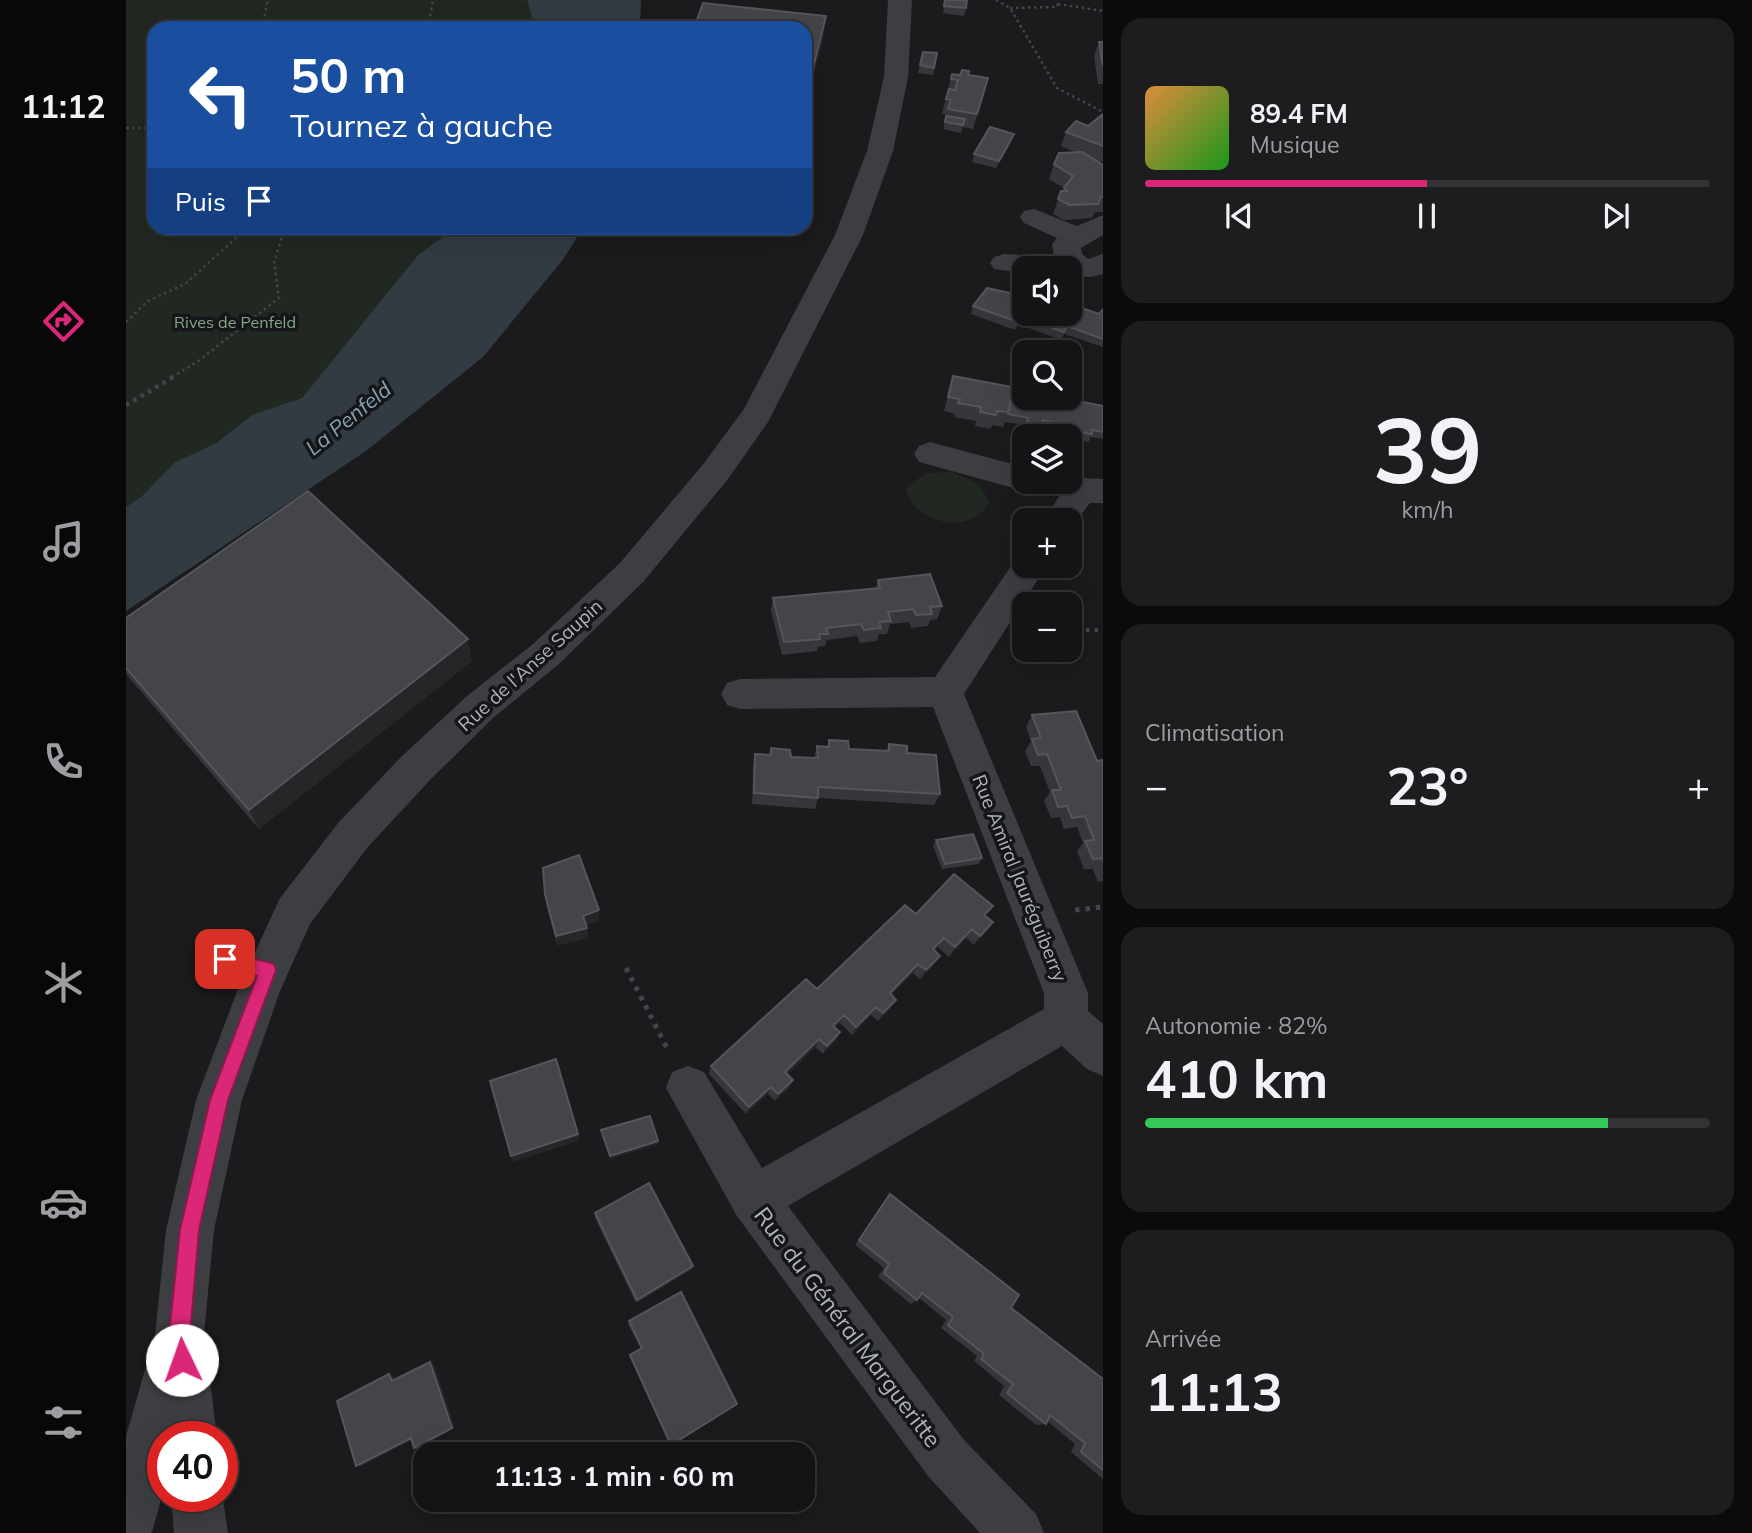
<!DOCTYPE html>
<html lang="fr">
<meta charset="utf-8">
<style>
body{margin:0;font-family:Mulish,sans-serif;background:#1d1d1f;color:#f1f3f6;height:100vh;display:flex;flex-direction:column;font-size:26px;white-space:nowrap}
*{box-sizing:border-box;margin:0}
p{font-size:23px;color:#9d9ea1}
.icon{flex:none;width:38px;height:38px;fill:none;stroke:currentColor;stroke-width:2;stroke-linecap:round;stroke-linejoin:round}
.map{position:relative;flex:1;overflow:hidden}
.sheet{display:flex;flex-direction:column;gap:18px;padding:18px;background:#0b0b0c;width:649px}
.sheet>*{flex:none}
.top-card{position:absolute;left:21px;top:21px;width:665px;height:214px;border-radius:21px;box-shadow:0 7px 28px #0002,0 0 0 2px #333335;background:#1a4fa0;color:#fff;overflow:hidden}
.fabs{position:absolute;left:886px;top:256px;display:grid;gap:14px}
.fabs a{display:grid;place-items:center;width:70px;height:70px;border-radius:14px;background:#141416;box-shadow:0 7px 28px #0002,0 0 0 2px #333335;font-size:35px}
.speed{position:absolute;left:21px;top:1421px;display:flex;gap:14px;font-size:35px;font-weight:700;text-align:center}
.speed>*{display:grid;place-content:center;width:91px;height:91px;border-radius:50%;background:#141416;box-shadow:0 7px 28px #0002,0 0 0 2px #333335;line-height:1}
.speed .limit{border:10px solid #d22;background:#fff;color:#111}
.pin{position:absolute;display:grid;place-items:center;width:60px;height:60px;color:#fff;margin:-30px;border-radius:14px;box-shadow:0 4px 10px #0006}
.me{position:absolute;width:77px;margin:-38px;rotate:357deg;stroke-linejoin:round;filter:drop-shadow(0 0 5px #0008)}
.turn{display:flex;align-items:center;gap:24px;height:147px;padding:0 28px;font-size:32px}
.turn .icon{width:91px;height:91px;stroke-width:2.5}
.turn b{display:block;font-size:49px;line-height:60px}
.then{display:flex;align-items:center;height:66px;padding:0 28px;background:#0003;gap:14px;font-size:26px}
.big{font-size:52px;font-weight:700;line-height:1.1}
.sheet .card{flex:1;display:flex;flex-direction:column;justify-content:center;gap:10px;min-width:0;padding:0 24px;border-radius:21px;background:#1d1d1f}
.sheet .dial{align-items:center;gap:0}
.dial b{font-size:91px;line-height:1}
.song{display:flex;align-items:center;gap:21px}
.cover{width:84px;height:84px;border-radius:10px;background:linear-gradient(135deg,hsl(30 70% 55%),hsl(120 70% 35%))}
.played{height:7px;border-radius:4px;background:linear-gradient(90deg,#db2777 50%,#333335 50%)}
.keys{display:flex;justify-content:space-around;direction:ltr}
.heat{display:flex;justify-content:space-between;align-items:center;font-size:38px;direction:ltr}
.charge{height:10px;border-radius:5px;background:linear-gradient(90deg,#34c759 82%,#333335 0)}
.trip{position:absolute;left:287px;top:1442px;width:402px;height:70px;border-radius:21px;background:#141416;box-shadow:0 7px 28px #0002,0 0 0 2px #333335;font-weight:700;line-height:70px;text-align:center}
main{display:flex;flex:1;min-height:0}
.menu{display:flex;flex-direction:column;width:126px;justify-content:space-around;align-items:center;background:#080809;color:#9d9ea1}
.menu .icon{width:49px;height:49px}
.menu .active{color:#db2777}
.menu b{font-size:32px;color:#f1f3f6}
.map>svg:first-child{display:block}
.green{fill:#212821}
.water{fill:#313b41}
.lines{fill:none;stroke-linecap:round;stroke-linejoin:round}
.path-far2{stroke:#424549;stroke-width:2.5;stroke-dasharray:2.5 3.5;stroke-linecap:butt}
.path-far1{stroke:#424549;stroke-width:4.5;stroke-dasharray:3.5 5;stroke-linecap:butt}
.path{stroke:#424549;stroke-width:5;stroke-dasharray:4.5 6;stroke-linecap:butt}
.service{fill:#3c3e42;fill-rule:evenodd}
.minor{fill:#3c3e42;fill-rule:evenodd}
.tertiary{fill:#3c3e42;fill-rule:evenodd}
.wall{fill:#37373b}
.shaded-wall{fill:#262629}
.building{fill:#444549;stroke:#54565b;stroke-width:2}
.route{fill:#db2777;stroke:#8e194d;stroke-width:2}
.labels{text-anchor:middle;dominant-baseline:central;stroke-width:7;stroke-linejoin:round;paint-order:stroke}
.far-park-label{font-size:16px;fill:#87a686;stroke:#161618}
.street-label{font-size:19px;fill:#aeb4bc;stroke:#161618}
.water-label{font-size:21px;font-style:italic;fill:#87a4b5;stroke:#161618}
.near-street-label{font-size:23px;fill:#aeb4bc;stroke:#161618}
</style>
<main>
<nav class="menu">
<b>11:12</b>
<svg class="icon active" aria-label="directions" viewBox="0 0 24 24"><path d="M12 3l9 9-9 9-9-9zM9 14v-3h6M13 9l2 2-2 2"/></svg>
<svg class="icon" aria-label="music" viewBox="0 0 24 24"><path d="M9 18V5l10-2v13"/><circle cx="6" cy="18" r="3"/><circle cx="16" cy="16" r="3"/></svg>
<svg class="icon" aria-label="phone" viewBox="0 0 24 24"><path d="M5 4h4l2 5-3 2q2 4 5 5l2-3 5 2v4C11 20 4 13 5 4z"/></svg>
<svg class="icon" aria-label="climate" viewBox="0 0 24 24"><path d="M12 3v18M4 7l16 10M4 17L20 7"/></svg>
<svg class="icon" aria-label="car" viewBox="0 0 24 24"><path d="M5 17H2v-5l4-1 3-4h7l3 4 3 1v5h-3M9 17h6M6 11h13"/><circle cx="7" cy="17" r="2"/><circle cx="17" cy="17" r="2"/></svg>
<svg class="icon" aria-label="filters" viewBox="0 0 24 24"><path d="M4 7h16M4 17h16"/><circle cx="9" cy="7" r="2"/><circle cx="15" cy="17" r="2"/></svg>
</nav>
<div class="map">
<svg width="977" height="1533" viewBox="0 0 977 1533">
<rect width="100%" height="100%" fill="#1b1b1d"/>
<path class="green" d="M0,0H401L409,28H28V228H329L292,255L176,398L126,415L90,443L48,463L16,496L0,507Z
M825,472C844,479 856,483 863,503C843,537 787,523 780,488L800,473Z"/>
<path class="water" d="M401,0H515L514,28H409Z
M329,228H457L436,261L357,357L240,451L0,611V507L16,496L48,463L90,443L126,415L176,398L292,255Z"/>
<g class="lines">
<path class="path-far2" d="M870,0L884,8L931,88L977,112
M932,4L977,11
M884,8L931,7L933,0
M136,28L142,0
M302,28L307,0
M0,128H28
M0,322L22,301L59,284L121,228
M46,377L71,362L153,298L148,262L159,228"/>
<path class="path-far1" d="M0,405L49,376
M943,630H977"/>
<path class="path" d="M949,910L977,907
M500,968L542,1050"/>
<path class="service" d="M99,948L149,962L153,970L149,978L141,981L91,967L87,959L91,951Z"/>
<path class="minor" d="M908,209L951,226L977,215V235L955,248L956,254L962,259L977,254V274L965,277L943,276V268H898V273L868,269L864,263L868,257L878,254L928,257L926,244L931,238L898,223L894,217L898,211Z
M804,442L898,467V481H913L910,487L898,491L793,462L788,454L793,446Z
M955,478L977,479V503H964L943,530V520H918L943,481Z
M898,554V565H921L838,694L962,993V1011L977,1024V1076L961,1069L936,1046L662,1206L838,1440L910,1514L918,1533H854L802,1476L611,1216L540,1088L546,1072L562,1066L578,1072L636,1168L918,1009V993L807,707L614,709L601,705L595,694L601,683L614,679L809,677L892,556Z"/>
<path class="tertiary" d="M762,0H786L782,77L767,151L737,235L642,422L602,479L518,581L433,664L367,718L304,780L241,848L184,924L154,991L116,1100L88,1230L77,1344L81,1355L91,1437H37V1492L27,1529L25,1533H0V1436L29,1335L40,1230L70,1100L112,989L154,898L213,822L276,756L341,696L407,644L494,563L578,463L618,409L709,235L741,151L758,77Z
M96,1493L102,1533H48L45,1496H96Z"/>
</g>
<path class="wall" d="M819,0L840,8L838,16L817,13Z
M973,42H977V84H972L968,56Z
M797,52L811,53L807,75L792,73Z
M826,74L842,75L862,78L847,129L837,127L835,133L817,129L821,115L816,114Z
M977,114V161L975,162L967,159L977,165V212H969L966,218L938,220L927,214L935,191H937L938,188L923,179L928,164L949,152L935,146L940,132L962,126Z
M886,141L870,168L846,162L848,154Z
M896,300L898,313L950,312L973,314L977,311V347L938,334L935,340L892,324L889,330L845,314L847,306Z
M827,376L886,390L977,406V439L964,437L963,442L947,439V434L915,428L914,433L898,430L899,425L879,422L877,427L866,425L865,429L849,426L850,421L828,417L829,414L818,411Z
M752,580L816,606L811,619L804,620L802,626L785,628L783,622L764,624L761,634H753L751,641L734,643L731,636L701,640L699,646L692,647L691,651L656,655L645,611L647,598L749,589Z
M0,618L346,661L133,829L0,674Z
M906,715L971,761L977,760V881L972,882L967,869H958L951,851L957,843L951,827L938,829L934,817L925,818L918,801L924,792L914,766H905L899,751L905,741L900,727Z
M703,740L723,749L760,751L763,744L781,753L814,794L808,805L692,798L689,809L626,804L627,766L629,754L643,755L645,748L665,757L688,758L691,746L701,747Z
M810,840L856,858L853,864L816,869L807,846Z
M417,868L473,920L460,925L462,938L431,945L420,904Z
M790,914L860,916L867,922L860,931L848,945L840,938L823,957L812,947L808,951V965L794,979L787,973L765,995V1008L752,1021L745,1015L726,1035L714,1023L709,1028L714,1032L710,1040L697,1054L689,1047L662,1074L664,1087L649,1101L642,1094L620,1114L583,1074L585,1066L691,989Z
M764,1194L885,1308L977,1379V1479L945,1452L949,1444L921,1421L920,1424L910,1425L873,1395L878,1386L848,1361L851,1356L815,1328L820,1320L793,1298L791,1300L785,1304L752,1277L758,1268L729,1245L759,1200Z
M469,1213L567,1266L565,1270L510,1303L469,1218Z
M503,1321L611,1404L544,1445L504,1358V1355L515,1349L502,1324Z"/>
<path class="shaded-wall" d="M700,16L697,41L679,111V100Z
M0,130L7,149L0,172Z
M888,134L886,141L870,168L873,161Z
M342,639L346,661L133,829L123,810Z
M473,910V920L457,926V916Z
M867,922L860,931L848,945L854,936Z
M461,928L462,938L431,945L430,936Z
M846,929L840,938L823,957L829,947Z
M818,938L812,947L801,959L807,949Z
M814,956L808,965L794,979L800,970Z
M792,964L787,973L759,1002L764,993Z
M770,1000L765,1008L752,1021L757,1013Z
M750,1007L745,1015L726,1035L730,1027Z
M718,1015L714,1023L703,1034L707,1026Z
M714,1032L710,1040L697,1054L701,1046Z
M693,1039L689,1047L656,1080L659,1072Z
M667,1080L664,1087L649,1101L652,1094Z
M645,1087L642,1094L620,1114L623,1107Z
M452,1134V1141L387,1162L385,1156Z
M532,1141V1145L484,1159V1156Z
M567,1266L565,1270L510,1303L511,1300Z
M304,1362L308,1364L329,1428L293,1448H288Z
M263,1374L268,1376L270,1383L266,1381Z
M285,1438H290L236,1466H230Z"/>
<path class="building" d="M819,0H841L840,8L818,6Z
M577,3L700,16L679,100V28H568Z
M973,42H977V66Z
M797,52L811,53L808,68L794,65Z
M836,70L843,71L842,75L862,78L851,114L822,109L825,100L820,99L823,89L829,90L832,80L825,79L826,74L834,75Z
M977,114V146L940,132L950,121L962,126Z
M820,116L839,119L837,125L819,122Z
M864,127L888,134L873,161L848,154Z
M956,152L977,165V197H975L972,204L943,205L932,199L935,191H941L938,188L947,176L928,164L933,153Z
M861,288L898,296L895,300H898V313H943V310L950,312L953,307L973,314L976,310L977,311V339L941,326L938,332L895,317L892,322L847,306Z
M827,376L886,387L883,412L871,411L870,415L854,412L855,407L832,403L834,399L822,397Z
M886,390L898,392V397H932L977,406V432L966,430V434L950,432V427L917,420V425L901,422L902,418L882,414Z
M182,491L342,639L123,810L0,668V618Z
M804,574L816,606L804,607L806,614L790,615L787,609L762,612L765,621L753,622L755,628L738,630L735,624L700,628L702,634H693L694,639L658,642L647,598L754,588L752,580Z
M950,711L971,761L977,760V861L976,858L967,859L959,841L968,840L959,816L946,818L941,806L932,807L926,790H935L921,754L912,755L906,739L915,738L906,715Z
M703,740L722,741L723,749L763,751V744L781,746V753L810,755L814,794L692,787V798L628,793L629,754L645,755V748L664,750L665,757L692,758L691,746L703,747Z
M847,834L856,858L819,864L810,840Z
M453,855L473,910L457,916L461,928L430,936L419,894L417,868Z
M828,874L867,906L858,915L867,922L854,936L846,929L829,947L818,938L807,949L814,956L800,970L792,964L764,993L770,1000L757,1013L750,1007L730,1027L718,1015L707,1026L714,1032L701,1046L693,1039L659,1072L667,1080L652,1094L645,1087L623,1107L585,1066L680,979L691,989L779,905L790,914Z
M430,1059L452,1134L385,1156L364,1081Z
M524,1116L532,1141L484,1156L475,1130Z
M523,1183L567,1266L511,1300L469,1213Z
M764,1194L893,1295L885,1308L977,1379V1470L955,1452L959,1443L924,1415L920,1424L881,1393L887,1384L855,1359L858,1354L822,1325L827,1317L796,1293L791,1300L758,1273L763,1264L733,1240Z
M555,1292L611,1404L545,1445L504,1355L516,1348L503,1321Z
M304,1362L326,1428L288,1448L285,1438L230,1466L211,1401L263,1374L266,1381Z"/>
<path class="route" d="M99,951L141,962L148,964L150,970L102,1100L73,1230L64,1335L67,1360L64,1368L56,1371L49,1368L43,1335L54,1230L84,1100L131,976L93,965L90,959L93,953Z"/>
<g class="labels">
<g class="far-park-label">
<text x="109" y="322">Rives de Penfeld</text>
</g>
<g class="street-label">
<text transform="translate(404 665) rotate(-42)">Rue de l'Anse Saupin</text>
<text transform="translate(894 878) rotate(68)">Rue Amiral Jauréguiberry</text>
</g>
<g class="water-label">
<text transform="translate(222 418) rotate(-39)">La Penfeld</text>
</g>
<g class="near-street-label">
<text transform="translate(722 1327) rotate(53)">Rue du Général Margueritte</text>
</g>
</g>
</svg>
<div class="fabs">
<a><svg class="icon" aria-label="sound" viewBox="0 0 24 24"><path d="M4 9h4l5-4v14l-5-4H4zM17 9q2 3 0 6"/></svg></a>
<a><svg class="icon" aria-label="search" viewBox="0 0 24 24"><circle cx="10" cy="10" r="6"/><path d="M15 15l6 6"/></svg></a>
<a><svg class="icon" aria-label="layers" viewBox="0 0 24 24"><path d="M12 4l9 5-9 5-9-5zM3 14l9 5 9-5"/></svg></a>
<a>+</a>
<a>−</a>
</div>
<div class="speed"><div class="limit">40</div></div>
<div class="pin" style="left:99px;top:959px;background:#d93025"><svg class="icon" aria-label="arrive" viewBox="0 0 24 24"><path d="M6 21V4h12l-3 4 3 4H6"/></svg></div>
<svg class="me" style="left:56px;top:1360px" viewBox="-20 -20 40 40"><circle r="19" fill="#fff"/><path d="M0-13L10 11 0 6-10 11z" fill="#db2777"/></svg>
<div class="trip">11:13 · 1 min · 60 m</div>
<div class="top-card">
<div class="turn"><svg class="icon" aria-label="left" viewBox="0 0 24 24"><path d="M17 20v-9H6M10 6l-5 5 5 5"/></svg><div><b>50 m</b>Tournez à gauche</div></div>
<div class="then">Puis<svg class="icon" aria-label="arrive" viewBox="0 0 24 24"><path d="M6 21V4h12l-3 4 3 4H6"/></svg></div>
</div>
</div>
<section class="sheet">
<div class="card">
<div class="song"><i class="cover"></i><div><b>89.4 FM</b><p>Musique</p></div></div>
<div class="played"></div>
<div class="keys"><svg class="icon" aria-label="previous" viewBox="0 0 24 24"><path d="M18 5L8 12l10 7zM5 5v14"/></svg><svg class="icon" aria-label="pause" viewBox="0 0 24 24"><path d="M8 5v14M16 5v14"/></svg><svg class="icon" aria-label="next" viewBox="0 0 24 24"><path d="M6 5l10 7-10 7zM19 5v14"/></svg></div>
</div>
<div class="card dial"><b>39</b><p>km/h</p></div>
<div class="card"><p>Climatisation</p>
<div class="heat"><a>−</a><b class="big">23°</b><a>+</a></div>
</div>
<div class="card"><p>Autonomie · 82%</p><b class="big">410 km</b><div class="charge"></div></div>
<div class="card"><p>Arrivée</p><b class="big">11:13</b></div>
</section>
</main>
